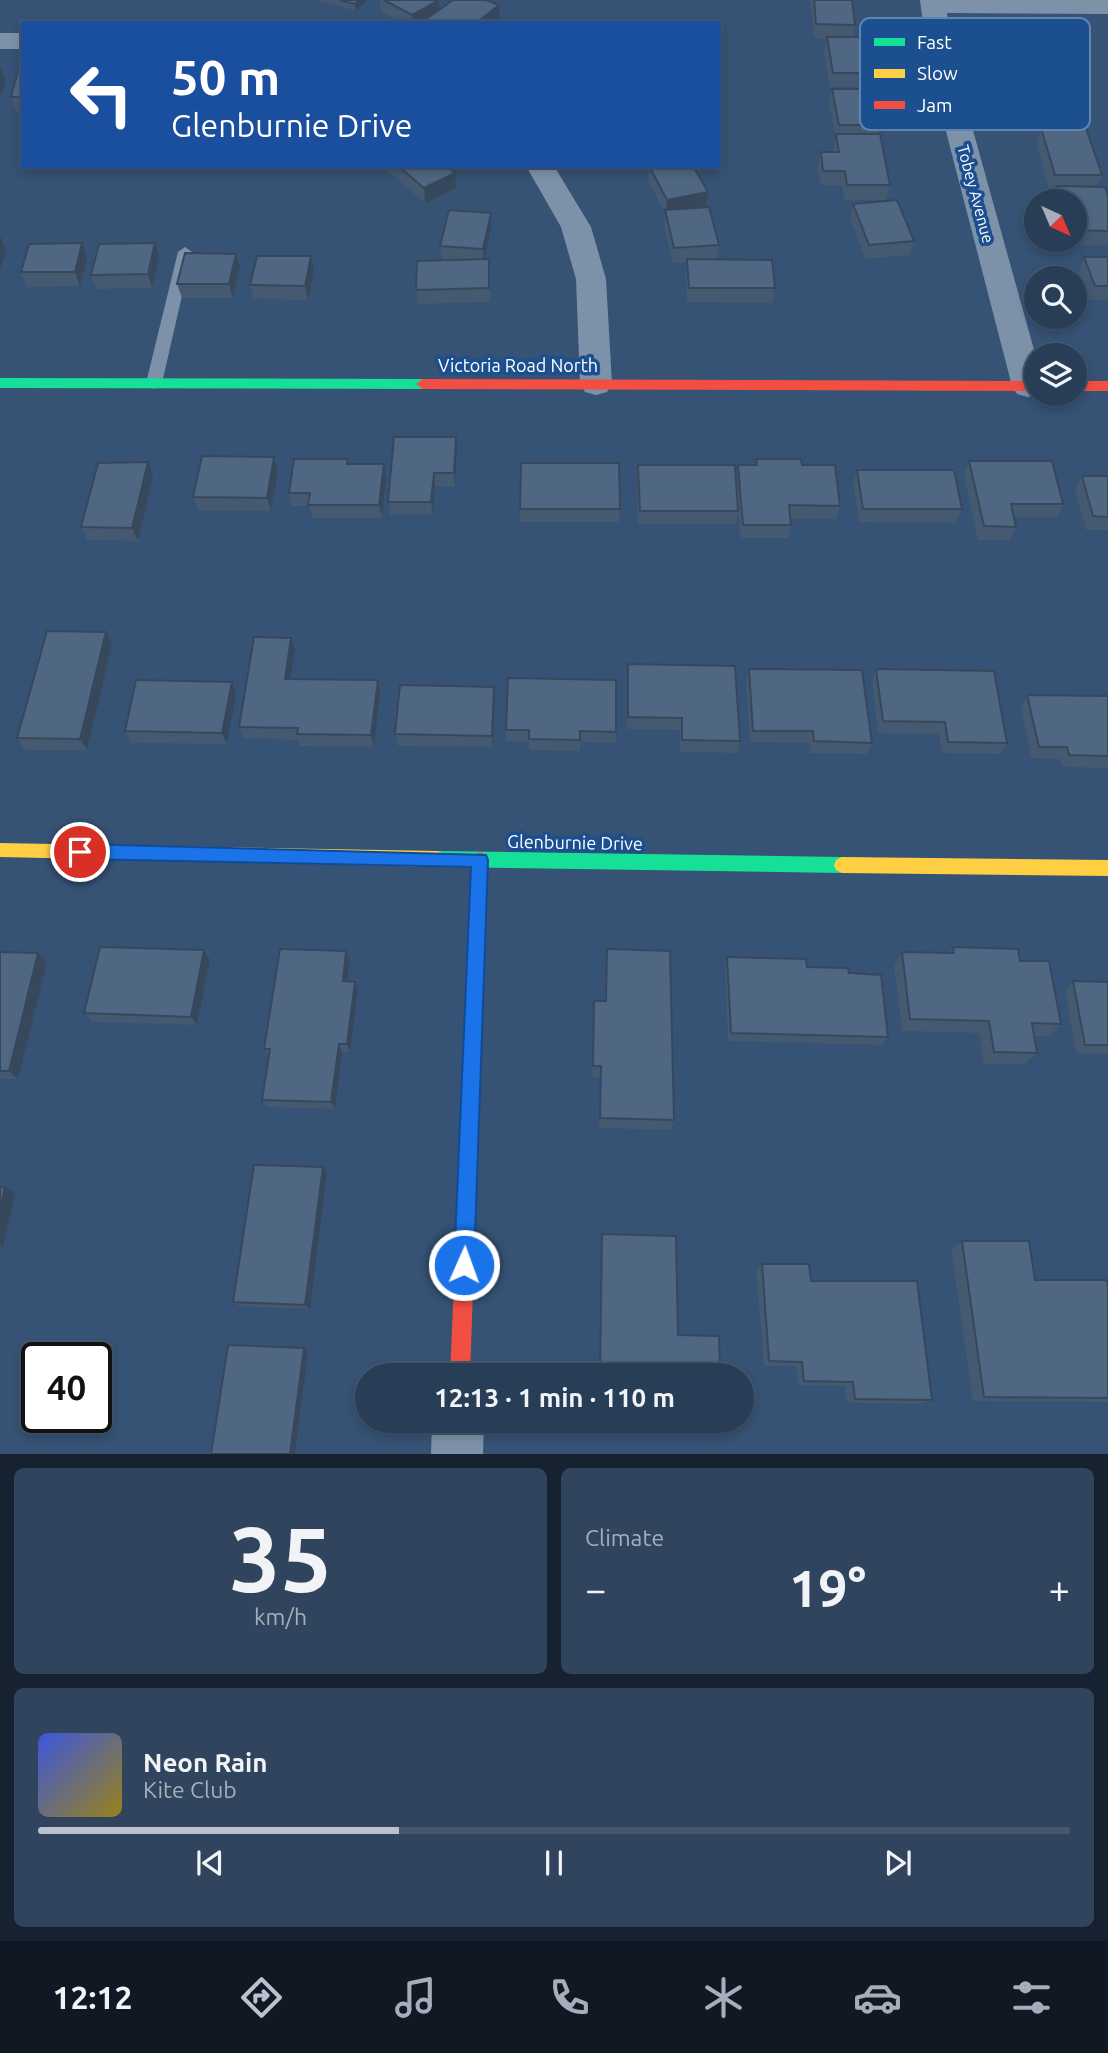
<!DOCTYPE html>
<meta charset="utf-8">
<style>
body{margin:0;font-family:Ubuntu,sans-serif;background:#30455d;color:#f1f3f6;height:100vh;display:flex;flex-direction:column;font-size:26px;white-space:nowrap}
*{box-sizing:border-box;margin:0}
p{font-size:23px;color:#a5aeba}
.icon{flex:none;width:38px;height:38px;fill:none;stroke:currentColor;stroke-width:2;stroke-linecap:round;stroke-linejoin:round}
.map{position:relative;height:1454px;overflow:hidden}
.panel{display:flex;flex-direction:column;gap:14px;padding:14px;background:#162230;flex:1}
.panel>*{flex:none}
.banner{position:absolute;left:21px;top:21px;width:700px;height:147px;border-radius:0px;box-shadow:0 4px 10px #0003,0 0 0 2px #44576d;background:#1a4fa0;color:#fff;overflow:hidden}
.needle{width:46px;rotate:136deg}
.controls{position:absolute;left:1024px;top:189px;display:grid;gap:14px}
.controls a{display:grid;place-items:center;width:63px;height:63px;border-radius:50%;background:#283e57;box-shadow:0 4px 10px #0003,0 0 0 2px #44576d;font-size:35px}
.speed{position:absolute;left:21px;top:1342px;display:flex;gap:14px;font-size:35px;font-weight:700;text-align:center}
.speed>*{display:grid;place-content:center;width:91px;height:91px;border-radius:50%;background:#283e57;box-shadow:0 4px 10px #0003,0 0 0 2px #44576d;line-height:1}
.speed .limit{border:4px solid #111;border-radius:10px;background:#fff;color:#111}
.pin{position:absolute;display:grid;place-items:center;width:60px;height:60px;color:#fff;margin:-30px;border:4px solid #fff;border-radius:50%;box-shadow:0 2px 7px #0007}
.me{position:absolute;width:77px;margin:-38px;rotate:2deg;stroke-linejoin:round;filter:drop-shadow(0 0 5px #0008)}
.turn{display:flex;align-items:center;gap:24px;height:147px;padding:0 35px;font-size:32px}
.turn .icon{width:91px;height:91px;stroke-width:2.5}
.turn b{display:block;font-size:49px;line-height:60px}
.big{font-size:52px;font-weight:700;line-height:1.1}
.panel .card{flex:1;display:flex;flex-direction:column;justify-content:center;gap:10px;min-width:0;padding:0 24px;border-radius:10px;background:#30455d}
.panel .dial{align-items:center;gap:0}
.dial b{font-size:91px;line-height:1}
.song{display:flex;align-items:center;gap:21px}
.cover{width:84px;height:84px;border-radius:10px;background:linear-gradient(135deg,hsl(230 70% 55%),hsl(50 70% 35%))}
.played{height:7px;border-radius:4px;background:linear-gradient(90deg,#b9c2ce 35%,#44576d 35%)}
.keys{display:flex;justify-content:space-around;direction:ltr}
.heat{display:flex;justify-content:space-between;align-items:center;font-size:38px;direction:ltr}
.panel .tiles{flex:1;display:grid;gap:14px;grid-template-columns:1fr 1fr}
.card:last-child{grid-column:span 2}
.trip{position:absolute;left:355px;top:1363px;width:399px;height:70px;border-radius:35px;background:#283e57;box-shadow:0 4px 10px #0003,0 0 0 2px #44576d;font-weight:700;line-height:70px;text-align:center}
.tabs{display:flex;height:112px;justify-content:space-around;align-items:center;background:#101923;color:#a5aeba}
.tabs .icon{width:49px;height:49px}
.tabs .active{color:#b9c2ce}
.tabs b{font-size:32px;color:#f1f3f6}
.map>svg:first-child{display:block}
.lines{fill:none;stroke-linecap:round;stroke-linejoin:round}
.lane{fill:#7d92a8;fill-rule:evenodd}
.street{fill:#7d92a8;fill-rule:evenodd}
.fast{fill:#16e098;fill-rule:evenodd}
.slow{fill:#ffcf43;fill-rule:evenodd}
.jam{fill:#f24e42;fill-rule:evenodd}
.wall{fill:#455971}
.shaded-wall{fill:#38485c}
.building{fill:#506783;stroke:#38485c;stroke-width:2}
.route{fill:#1a73e8;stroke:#114b97;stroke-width:2}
.labels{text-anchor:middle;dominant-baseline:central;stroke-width:7;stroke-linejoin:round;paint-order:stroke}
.far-street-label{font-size:16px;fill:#fff;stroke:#1b4f8f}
.street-label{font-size:18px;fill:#fff;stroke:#1b4f8f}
.key{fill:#1b4f8f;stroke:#5f84b1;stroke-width:2}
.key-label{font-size:19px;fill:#fff}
</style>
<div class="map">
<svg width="1108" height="1455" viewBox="0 0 1108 1455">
<rect width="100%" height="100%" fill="#365274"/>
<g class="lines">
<path class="lane" d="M185,247L192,252L162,383L154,389L146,383L178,252Z"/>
<path class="street" d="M920,0H1108V14L947,13L954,62L1036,357V394H1040L1028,397L1017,394L1012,386L928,62Z
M0,33H23V49H0Z
M526,166H554L591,227L606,279L612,384L607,392L596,395L585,392L580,384L576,279L561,227Z
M432,1421H484L483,1455H431Z"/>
<path class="fast" d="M0,378L423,379L430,384L423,389L0,388Z
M438,851L842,857L848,860L850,865L848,870L842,873L438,867L432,864L430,859L432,854Z"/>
<path class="slow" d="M0,843L438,851L444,854L446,859L444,864L438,867L0,857Z
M842,857L1108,860V876L842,873L836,870L834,865L836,860Z"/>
<path class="jam" d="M423,379L1036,381V391L423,389L416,384Z
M1074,381H1108V391H1074Z
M480,852L486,855L488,860L470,1376H450L472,860L474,855Z"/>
</g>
<path class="wall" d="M317,0H367L356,11L317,1Z
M380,0H439L440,9L500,20L496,23H401L381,12Z
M810,0H852L855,25L853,37L869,73L866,87H830L824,52L827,39L814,38Z
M1009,20L1064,63L1061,70L1078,114L1072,128L1102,175L1097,187L1108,196V245H1064L1062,240H1074V201H1051L1055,189H1049L1036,142L1041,128H1032L1019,84L1021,77H1017L1004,35Z
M23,71V111L16,112L11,97Z
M832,89L880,125L878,134L890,185L886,200H844L842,186L820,185L818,166L821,152H834V148L836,138L829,104Z
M447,166L456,188L425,203L383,167Z
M641,166H693L706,206L697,208L719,245L717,259L775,288L772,303L687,302L686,274L687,262L673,263L664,225L665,212L648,181L649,167L643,169Z
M853,204L914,241L910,255L865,259L850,218Z
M491,213V228L485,259L490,273V302L417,304L416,290L442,260L440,246Z
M159,257L152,288L96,289L91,275Z
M1084,257H1108V300H1089L1079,272Z
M87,258L80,286L27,287L21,272Z
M240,268L233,298H182L177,284Z
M314,271L308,300L253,299L250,285Z
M457,450L455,487L435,486L433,515H390L388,502Z
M274,457L278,470L271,511H198L193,497Z
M348,459L349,464L386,478L382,518H312L309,506H292L289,493Z
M756,459L802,465L840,506L837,519H791V525L788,538H741L738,511L736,524H638L637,478L638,465L736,477L738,465H755Z
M969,461L1063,504L1057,517H1014L1016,527L1010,540H978L964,475Z
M857,470L962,509L956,523L859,522L853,483Z
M153,476L138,541L87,540L81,527Z
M1082,476H1108V530H1086L1075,489Z
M520,509H620L619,522H520Z
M112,645L87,750H25L17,738Z
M295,650L290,679L380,692L374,747L300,746L298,740L243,738L239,727Z
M628,664L740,741L737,753L680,752V730L627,729V676Z
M749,669L872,743L867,754L810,753V743L750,742L746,681Z
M876,669L1007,743L1001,754L942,753L939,734L878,733L872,681Z
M494,687L495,699L493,747L398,746L395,734Z
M236,694L227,744L131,743L125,731Z
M1027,695L1108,696V768L1062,767L1060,759L1031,758L1021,707Z
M506,730L616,732V743L580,742V751L529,750V742L506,741Z
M953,947L1020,961L1061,1024L1049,1036H1034L1037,1053L1025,1064H984L979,1033L902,1031L894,965L902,952L949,953Z
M607,949L674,1120L671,1130L599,1128L600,1078L592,1077L593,1014L594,1001H605Z
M204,950L210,960L197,1025L92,1022L84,1013Z
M346,951L350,960L347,981L358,991L350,1052H342L335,1109L267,1107L262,1100L269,1056L264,1049Z
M0,952L47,962L18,1079H0Z
M727,957L849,973L888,1037L883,1045L728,1041L725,966Z
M1073,981L1108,982V1054L1076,1053L1065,990Z
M327,1173L310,1309L239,1306L233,1302Z
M602,1234L678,1335L720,1376H600Z
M962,1241L1035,1280L1108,1288V1402L973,1401L951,1249Z
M762,1264L811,1281L932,1400L922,1404L847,1403L845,1386L798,1385L796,1366H764L756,1271Z"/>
<path class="shaded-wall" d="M359,0H367L356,11L355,4Z
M439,0L440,14L425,20L426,23H413L412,15Z
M499,5L500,20L496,23H476Z
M1,68L6,82L0,97V70Z
M455,173L456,188L425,203L424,188Z
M708,192L706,206L666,214L667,200Z
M491,213V228L484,263L483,249Z
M0,236L6,251L0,270Z
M82,243L87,258L80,286L75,272Z
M155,243L159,257L152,288L148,274Z
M236,254L240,268L233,298L229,284Z
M311,256L314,271L308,300L305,286Z
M456,437L457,450L455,487L454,473Z
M274,457L278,470L271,511L267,498Z
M148,462L153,476L138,541L132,528Z
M384,464L386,478L382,518L379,505Z
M434,473L435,486L433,515L431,502Z
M106,632L112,645L87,750L80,739Z
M291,638L295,650L289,691L285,679Z
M378,680L380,692L374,747L371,735Z
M232,682L236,694L227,744L222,733Z
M494,687L495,699L493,747L492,736Z
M204,950L210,960L197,1025L191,1017Z
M346,951L350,960L346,990L343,981Z
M38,953L47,962L18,1079L9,1071Z
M355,982L358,991L350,1052L347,1044Z
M339,1044L342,1052L335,1109L331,1102Z
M323,1167L327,1173L310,1309L305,1305Z
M5,1187L15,1193L3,1247L0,1246V1210Z
M304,1348L308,1351L295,1454H290Z"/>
<path class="building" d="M340,0H359L355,4Z
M384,0H439L412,15Z
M453,0H486L499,5L476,23H431L425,20Z
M814,0H852L855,25L816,24Z
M827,37H863L869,73H833Z
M18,71H23V97H11Z
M832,89H872L880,125H839Z
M1041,128H1086L1102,175H1055Z
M836,134H880L890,185H847L845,171H823L821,152H839Z
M398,166H447L455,173L424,188Z
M649,166H693L708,192L667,200Z
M1057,186L1105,187L1108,196V231L1074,230V201H1061Z
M897,200L914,241L869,245L853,204Z
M709,207L719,245L674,248L665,210Z
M449,210L491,213L483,249L440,246Z
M82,243L75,272H21L29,244Z
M155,243L148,274L91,275L99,244Z
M185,253L236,254L229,284H177Z
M257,256H311L305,286L250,285Z
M1084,257H1108V286H1095Z
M489,259V288L416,290L417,261Z
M687,259L772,260L775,288H689Z
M394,437H456L454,473H434L431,502H388Z
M202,456L274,457L267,498L193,497Z
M294,459H348L347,464H384L379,505H308L310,493H289Z
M756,459H801L802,465H835L840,506L789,505L791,525H743L738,465H757Z
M969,461H1052L1063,504H1011L1016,527L984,526Z
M148,462L132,528L81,527L98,463Z
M521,463H619L620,509H520Z
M638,465H735L738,511H640Z
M857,470H954L962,509H863Z
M1082,476H1108V517L1093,516Z
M47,631L106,632L80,739L17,738Z
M254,637L291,638L285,679L378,680L371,735L297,734L298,728L239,727Z
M628,664L735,666L740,741L682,740V718L628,717Z
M749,669L862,670L872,743L814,741L813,731H753Z
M876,669L994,671L1007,743L948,742L945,722L883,721Z
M508,678L616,680V732L580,731V740L529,739V730H506Z
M136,680L232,682L222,733L125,731Z
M400,685L494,687L492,736L395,734Z
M1027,695L1108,696V756L1069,755L1067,747H1039Z
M100,947L204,950L191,1017L84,1013Z
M953,947L1018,949L1020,961H1049L1061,1024L1032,1023L1037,1053L994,1052L989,1021L910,1019L902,952L954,953Z
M280,949L346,951L343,981L355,982L347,1044H339L331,1102L262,1100L270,1049H264Z
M607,949L670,951L674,1120L600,1118L601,1066H593L594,1001H606Z
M0,952L38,953L9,1071H0Z
M727,957L806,959L807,967L848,968L849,973L881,975L888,1037L731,1033Z
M1073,981L1108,982V1045H1085Z
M254,1165L323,1167L305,1305L233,1302Z
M0,1187H5L0,1210Z
M602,1234L676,1236L678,1335L719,1336L720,1376H600Z
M962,1241H1029L1035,1280H1107L1108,1288V1398L984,1397Z
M762,1264H809L811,1281H917L932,1400L855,1399L853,1382L804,1381L802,1362L769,1361Z
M228,1345L304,1348L290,1454H211Z"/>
<path class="route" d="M80,844L486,855L488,860L474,1265L471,1273L464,1275L457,1273L454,1265L471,867L80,859L74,857L72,852L74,846Z"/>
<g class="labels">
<g class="far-street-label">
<text transform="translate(976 194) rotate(75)">Tobey Avenue</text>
</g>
<g class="street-label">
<text x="518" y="365">Victoria Road North</text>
<text transform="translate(575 842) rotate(1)">Glenburnie Drive</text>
</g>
</g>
<rect x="860" y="18" width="230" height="112" rx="10" class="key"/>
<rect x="874" y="38" width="31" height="8" fill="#16e098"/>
<rect x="874" y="69" width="31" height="9" fill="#ffcf43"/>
<rect x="874" y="101" width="31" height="8" fill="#f24e42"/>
<g class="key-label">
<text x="917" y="49">Fast</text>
<text x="917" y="80">Slow</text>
<text x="917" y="112">Jam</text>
</g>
</svg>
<div class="controls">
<a><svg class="needle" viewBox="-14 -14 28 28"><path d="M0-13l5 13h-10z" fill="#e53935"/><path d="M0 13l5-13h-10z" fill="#a5aeba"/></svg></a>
<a><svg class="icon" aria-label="search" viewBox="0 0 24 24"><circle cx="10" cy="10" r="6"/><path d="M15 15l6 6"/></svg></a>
<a><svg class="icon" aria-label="layers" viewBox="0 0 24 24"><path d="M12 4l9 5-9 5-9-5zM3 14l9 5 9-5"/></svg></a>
</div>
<div class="speed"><div class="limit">40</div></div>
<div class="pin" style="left:80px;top:852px;background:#d93025"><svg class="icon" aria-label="arrive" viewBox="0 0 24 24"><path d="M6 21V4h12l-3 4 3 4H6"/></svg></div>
<svg class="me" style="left:464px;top:1265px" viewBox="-20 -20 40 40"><circle r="17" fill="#1a73e8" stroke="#fff" stroke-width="3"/><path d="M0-11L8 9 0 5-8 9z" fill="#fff"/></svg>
<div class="trip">12:13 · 1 min · 110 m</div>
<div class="banner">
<div class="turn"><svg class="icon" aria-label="left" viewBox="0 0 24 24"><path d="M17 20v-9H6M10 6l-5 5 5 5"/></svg><div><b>50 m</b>Glenburnie Drive</div></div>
</div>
</div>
<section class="panel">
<div class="tiles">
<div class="card dial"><b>35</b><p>km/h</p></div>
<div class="card"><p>Climate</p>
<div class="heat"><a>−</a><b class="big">19°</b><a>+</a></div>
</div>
<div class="card">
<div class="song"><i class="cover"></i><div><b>Neon Rain</b><p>Kite Club</p></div></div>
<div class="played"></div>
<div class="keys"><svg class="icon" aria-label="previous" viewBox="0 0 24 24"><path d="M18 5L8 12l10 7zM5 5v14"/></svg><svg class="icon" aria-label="pause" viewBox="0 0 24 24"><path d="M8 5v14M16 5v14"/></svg><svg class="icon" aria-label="next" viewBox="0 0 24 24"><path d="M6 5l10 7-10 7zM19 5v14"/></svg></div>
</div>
</div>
</section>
<nav class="tabs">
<b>12:12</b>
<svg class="icon active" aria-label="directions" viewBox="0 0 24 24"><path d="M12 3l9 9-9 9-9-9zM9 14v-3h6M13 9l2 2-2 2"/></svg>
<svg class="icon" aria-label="music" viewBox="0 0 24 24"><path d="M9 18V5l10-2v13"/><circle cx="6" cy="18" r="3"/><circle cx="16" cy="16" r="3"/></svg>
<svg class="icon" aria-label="phone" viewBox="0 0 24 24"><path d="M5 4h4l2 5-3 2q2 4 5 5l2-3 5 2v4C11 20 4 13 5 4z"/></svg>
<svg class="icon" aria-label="climate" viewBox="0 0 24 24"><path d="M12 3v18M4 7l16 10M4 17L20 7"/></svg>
<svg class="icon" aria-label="car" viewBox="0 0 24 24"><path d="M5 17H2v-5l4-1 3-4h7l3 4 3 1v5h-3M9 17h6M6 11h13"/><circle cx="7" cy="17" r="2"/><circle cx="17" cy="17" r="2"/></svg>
<svg class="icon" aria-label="filters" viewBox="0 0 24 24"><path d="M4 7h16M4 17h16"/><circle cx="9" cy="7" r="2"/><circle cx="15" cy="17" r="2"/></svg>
</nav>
